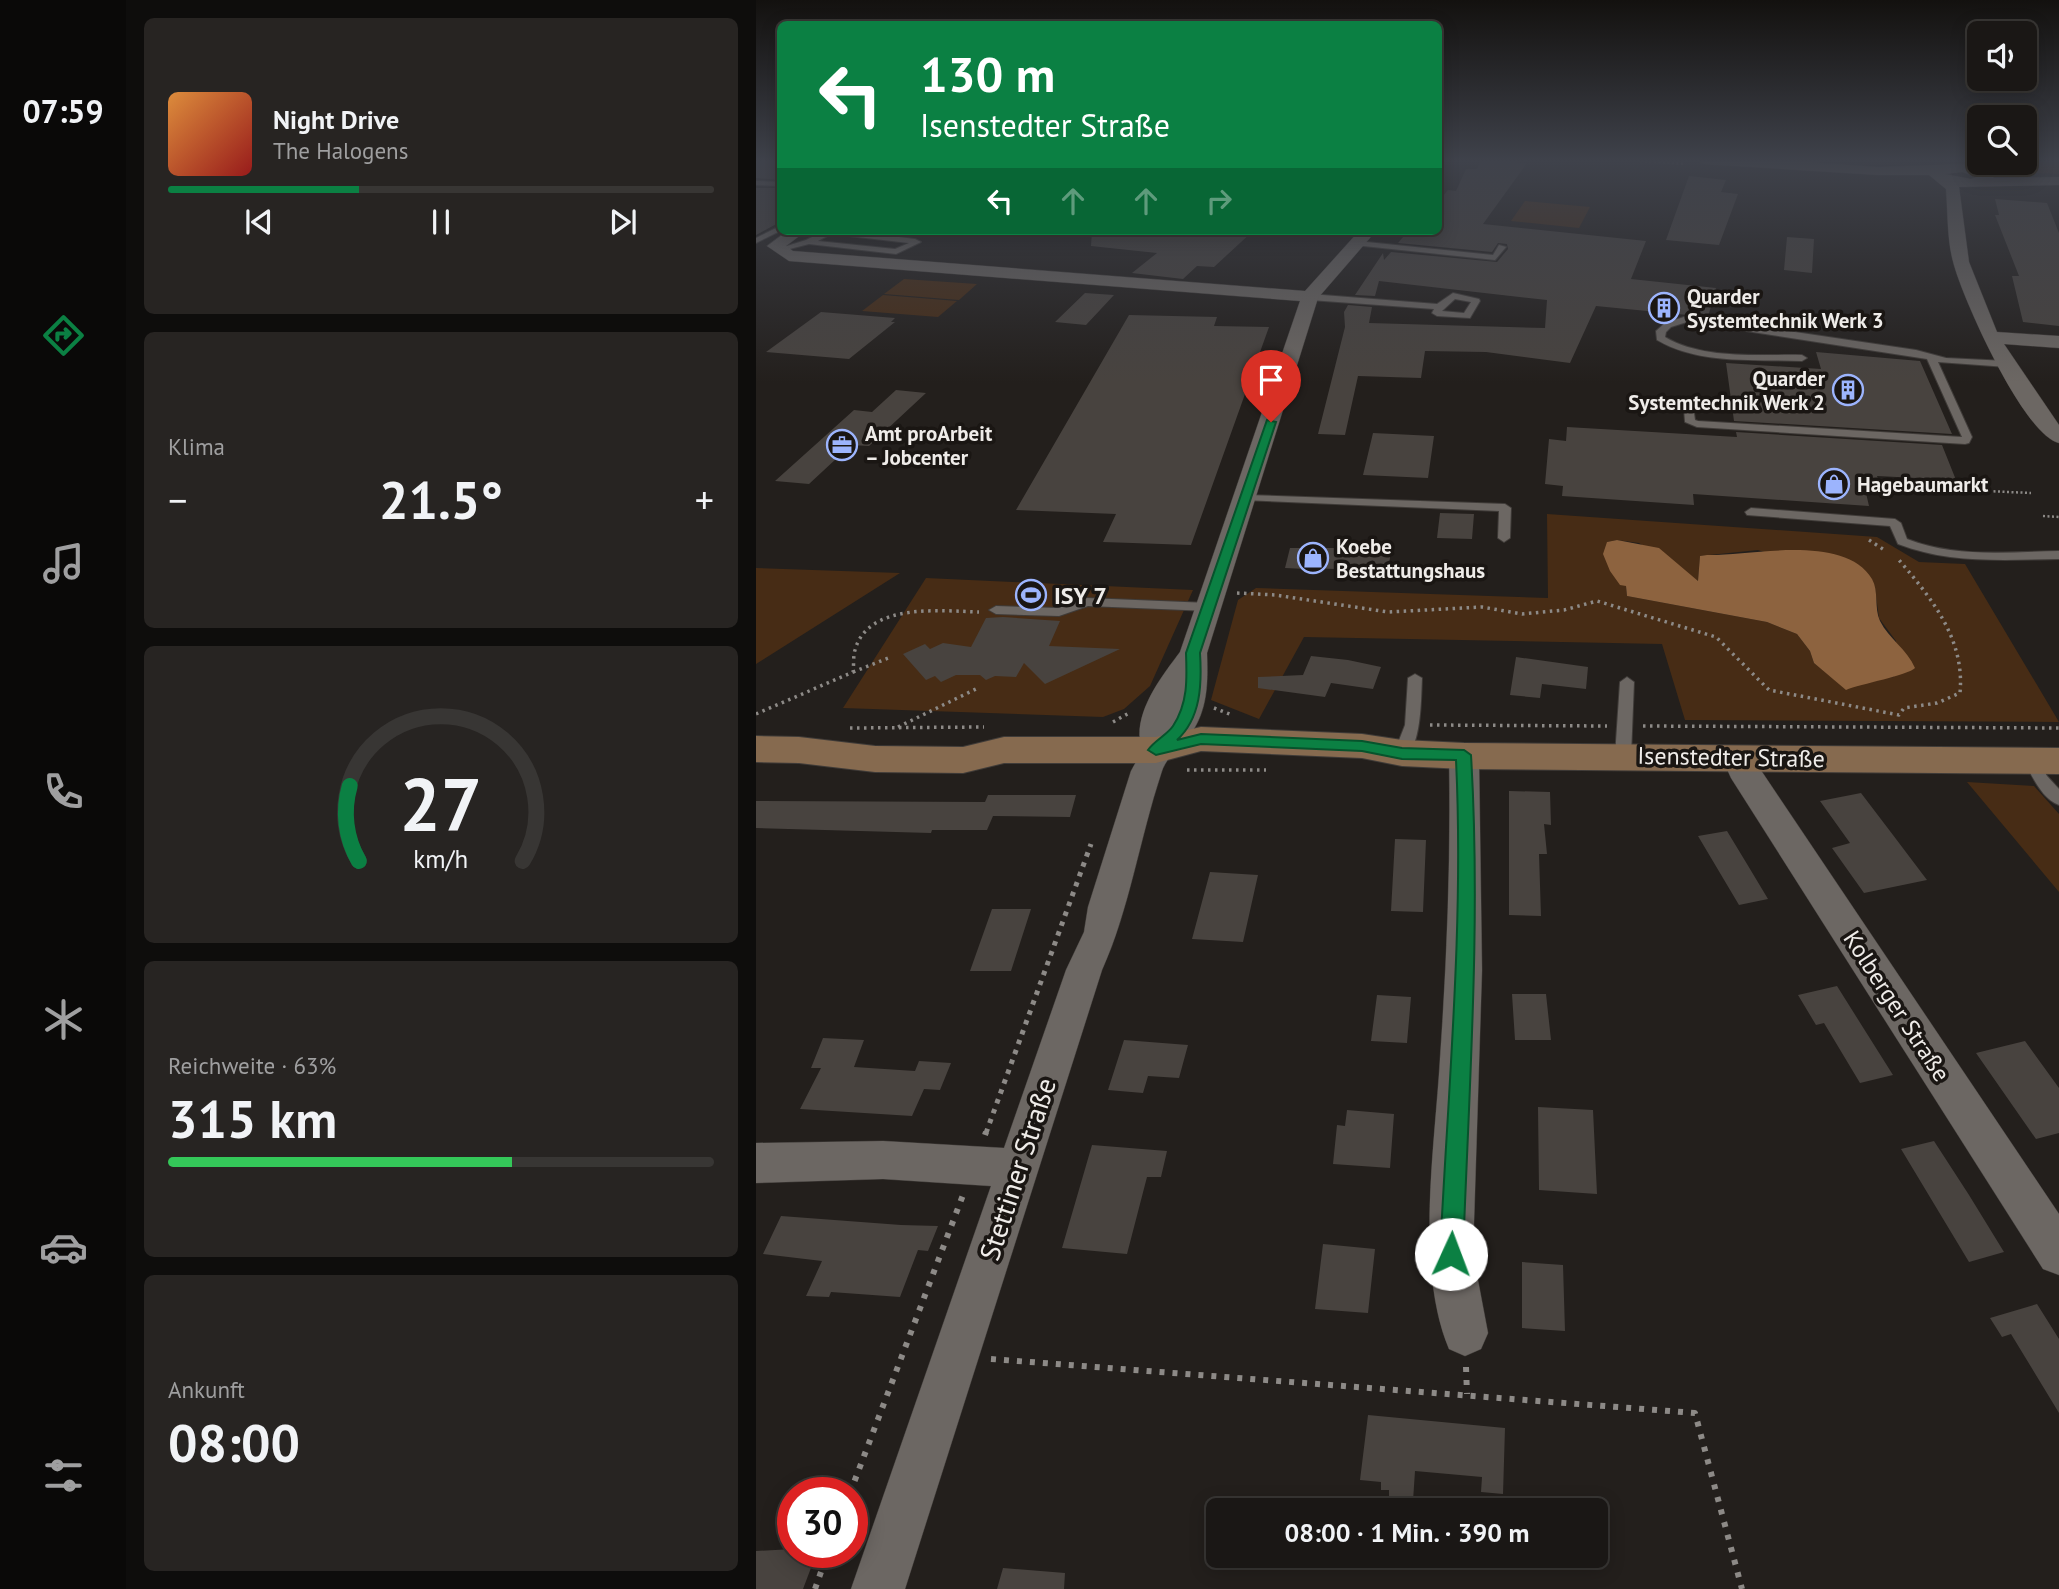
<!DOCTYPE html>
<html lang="de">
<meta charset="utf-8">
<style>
body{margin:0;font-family:"PT Sans",sans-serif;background:#272422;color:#f1f3f6;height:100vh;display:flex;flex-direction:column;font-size:26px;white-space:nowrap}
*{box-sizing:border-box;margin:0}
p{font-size:23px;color:#9f9fa0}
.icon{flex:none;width:38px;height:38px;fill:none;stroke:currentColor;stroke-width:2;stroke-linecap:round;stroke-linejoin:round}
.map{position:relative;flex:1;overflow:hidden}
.side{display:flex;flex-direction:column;gap:18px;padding:18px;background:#0e0d0c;width:630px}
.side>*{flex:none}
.hud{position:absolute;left:21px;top:21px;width:665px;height:214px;border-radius:10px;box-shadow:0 4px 18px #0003,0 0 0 2px #383634;background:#0b8043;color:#fff;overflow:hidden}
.controls{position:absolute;left:1211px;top:21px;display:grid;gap:14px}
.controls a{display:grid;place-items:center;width:70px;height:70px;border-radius:10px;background:#1a1715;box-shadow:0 4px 18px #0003,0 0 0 2px #383634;font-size:35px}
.speed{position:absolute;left:21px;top:1477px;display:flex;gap:14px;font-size:35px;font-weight:700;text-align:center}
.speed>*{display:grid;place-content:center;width:91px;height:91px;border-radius:50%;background:#1a1715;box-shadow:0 4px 18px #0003,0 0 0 2px #383634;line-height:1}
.speed .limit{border:10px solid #d22;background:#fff;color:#111}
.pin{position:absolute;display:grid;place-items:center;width:60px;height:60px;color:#fff;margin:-72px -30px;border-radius:50% 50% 50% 0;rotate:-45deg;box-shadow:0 0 7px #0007}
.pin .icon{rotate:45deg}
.me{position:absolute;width:77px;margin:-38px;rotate:2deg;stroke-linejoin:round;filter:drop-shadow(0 0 5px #0008)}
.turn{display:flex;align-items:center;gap:24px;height:147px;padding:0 28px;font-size:32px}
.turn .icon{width:91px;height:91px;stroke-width:2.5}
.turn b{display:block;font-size:49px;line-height:60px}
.lanes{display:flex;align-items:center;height:66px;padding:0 28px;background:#0003;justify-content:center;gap:35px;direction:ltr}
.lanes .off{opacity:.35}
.big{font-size:52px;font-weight:700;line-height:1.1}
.side .card{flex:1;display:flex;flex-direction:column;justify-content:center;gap:10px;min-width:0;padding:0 24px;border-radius:10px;background:#272422}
.side .dial{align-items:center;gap:0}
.dial svg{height:182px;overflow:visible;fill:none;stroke:#383634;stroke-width:7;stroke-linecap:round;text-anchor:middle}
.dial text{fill:#f1f3f6;stroke:none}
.song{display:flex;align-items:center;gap:21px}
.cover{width:84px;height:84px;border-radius:10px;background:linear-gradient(135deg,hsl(30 70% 55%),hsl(0 70% 35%))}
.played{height:7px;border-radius:4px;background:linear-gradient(90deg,#0b8043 35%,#383634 35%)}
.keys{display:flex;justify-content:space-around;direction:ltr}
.heat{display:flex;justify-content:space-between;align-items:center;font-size:38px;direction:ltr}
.charge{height:10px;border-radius:5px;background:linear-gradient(90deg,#34c759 63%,#383634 0)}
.trip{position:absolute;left:450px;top:1498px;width:402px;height:70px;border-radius:10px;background:#1a1715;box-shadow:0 4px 18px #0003,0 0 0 2px #383634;font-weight:700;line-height:70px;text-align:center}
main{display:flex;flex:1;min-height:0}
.menu{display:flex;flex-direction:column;width:126px;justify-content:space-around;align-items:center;background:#0a0908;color:#9f9fa0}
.menu .icon{width:49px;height:49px}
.menu .selected{color:#0b8043}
.menu b{font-size:32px;color:#f1f3f6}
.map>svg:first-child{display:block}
.green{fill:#472c15;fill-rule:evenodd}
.water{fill:#8d633f}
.building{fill:#48433f}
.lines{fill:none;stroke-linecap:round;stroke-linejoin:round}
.lane-casing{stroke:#3f3b38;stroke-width:2}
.street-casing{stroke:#3f3b38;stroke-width:1}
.secondary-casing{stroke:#3f3b38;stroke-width:2}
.path-far3{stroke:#8d8a87;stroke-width:2.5;stroke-dasharray:2 2.5;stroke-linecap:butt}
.path-far2{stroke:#8d8a87;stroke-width:3.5;stroke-dasharray:2.5 4.5;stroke-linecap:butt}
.path-far1{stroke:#8d8a87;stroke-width:5;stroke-dasharray:4.5 6;stroke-linecap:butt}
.path{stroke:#8d8a87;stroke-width:6;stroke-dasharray:5 8;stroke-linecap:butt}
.lane{fill:#6c6763;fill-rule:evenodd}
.street{fill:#6c6763;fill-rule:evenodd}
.secondary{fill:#866a4f;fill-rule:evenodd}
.route{fill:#0b8043;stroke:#07532c;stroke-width:2}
.labels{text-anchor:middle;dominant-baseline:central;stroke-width:7;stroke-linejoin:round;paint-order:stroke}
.far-poi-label{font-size:21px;font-weight:bold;fill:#efece9;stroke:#1a1613;text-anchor:start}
.poi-label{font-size:24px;font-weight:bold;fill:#efece9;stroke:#1a1613;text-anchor:start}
.street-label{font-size:24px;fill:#efece9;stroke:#1a1613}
.near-street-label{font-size:28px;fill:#efece9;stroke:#1a1613}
</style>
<main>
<nav class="menu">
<b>07:59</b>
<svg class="icon selected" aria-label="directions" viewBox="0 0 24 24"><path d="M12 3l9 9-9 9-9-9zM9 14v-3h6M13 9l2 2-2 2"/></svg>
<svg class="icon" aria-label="music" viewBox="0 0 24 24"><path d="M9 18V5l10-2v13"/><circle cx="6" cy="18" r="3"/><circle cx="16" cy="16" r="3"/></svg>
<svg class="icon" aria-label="phone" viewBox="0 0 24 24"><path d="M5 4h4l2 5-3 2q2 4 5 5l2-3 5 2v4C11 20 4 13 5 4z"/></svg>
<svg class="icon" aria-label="climate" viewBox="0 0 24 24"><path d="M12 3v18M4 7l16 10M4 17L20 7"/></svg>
<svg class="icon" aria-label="car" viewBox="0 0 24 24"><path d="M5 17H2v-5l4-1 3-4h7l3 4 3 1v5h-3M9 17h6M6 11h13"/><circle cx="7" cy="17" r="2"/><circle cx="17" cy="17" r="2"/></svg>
<svg class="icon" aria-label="filters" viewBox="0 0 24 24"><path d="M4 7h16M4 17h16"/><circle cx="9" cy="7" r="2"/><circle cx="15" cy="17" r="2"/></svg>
</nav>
<section class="side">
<div class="card">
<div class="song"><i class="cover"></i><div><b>Night Drive</b><p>The Halogens</p></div></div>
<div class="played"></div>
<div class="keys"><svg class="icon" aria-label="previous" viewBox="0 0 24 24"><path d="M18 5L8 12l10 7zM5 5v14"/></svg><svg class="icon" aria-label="pause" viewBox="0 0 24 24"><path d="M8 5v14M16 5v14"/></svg><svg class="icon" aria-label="next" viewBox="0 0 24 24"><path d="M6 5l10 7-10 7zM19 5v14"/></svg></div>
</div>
<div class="card"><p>Klima</p>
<div class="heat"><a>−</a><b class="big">21.5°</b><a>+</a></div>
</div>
<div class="card dial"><svg viewBox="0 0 100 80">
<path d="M14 69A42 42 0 1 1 86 69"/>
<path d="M14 69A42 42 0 0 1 10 36" stroke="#0b8043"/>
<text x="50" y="56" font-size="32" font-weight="700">27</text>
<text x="50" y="72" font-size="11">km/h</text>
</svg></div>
<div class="card"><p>Reichweite · 63%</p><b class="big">315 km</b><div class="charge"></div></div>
<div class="card"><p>Ankunft</p><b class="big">08:00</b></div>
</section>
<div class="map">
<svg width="1303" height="1589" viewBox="0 0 1303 1589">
<rect width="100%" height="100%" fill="#231f1c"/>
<path class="green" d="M1271,160H1303V174L1240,171L1227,164L1260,166Z
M769,201L834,207L823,228L755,221Z
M148,279L221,284L203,300L128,294Z
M127,295L201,301L182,317L106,311Z
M791,514L1121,537L1163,562L1209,564L1303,722L929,720L906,644L548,637L503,719L455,700L482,600L500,588L792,598ZM861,540L883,543L942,581L944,556L1002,550L1119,588L1123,618L1140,641L1138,677L1117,679L1090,689L1058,663L1054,651L1041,634L1011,622L871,596L870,586L851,542Z
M0,568L144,573L0,664Z
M170,578L437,590L394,686L368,709L347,717L87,708Z
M1211,782L1278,786L1303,814V892Z"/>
<path class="water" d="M861,540L903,548L942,581L944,556L951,555C993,556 1088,533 1116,579C1123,591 1118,608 1124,621C1133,639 1151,649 1159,668C1153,675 1104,684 1090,690L1058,663L1054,651L1041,634L1011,622L871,596L870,586L864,585L854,571L847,554L851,542Z"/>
<path class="building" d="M0,160H24V180L0,178Z
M725,160L771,163L727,224L890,241L875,279L960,288L952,317L840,306L814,363L730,352L669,351L665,378L602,376L589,435L562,434L589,327L588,312L592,305L616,307L613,323L789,328L791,300L623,281L619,296L599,295L627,253L628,260L635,252L741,262L752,249L751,244L742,243L736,252L642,243L652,231H682V202L692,190L700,191L710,169H721Z
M933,176L970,180L965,192L982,194L963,245L910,240Z
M0,188H24V222L0,235Z
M1239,199L1291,203L1303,233V326L1267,322L1256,276H1263L1239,215H1243Z
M336,231H497L458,267L441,266L427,279L376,273L401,253L335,246Z
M1031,237L1058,239L1056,273L1028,270Z
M329,293L358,295L330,325L299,322Z
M65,312L139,318L135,322H139L93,359L10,352Z
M373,315L461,317L458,326L513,327L435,545L347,542L360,514L260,510Z
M1060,352L1164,361L1196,434L978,421L970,363L1065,369Z
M140,390L170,393L113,446L95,445L53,484L19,481L98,410L116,412Z
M811,427L981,437L980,432L1186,445L1200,480L1121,476L1127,494L1110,493L1113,506L937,494L938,505L806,496L807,486L789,484L793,439L810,441Z
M617,433L678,436L672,478L607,475Z
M684,513L718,514L716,539L681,538Z
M596,542L636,544L632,571L552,568V565L550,569L529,568L534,548H595Z
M247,617L304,621L293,646L364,649L289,684L268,663L260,677L239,676L230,680L224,675H200L185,682L179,676L170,680L147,654L169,644L174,649L187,643L215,647L230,618Z
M555,656L592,660L625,667L617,689L575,683L569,697L502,688V677L547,675Z
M760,657L832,667L830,689L786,684L784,698L754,695Z
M753,791L794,792L795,825L788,824L791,854H783L785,916L753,915Z
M1105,793L1137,835L1171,880L1108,893L1076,848L1094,843L1064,801Z
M232,795H320L314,817L237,816L231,830H176L175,833L0,828V801L229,802Z
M971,831L991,864L1012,899L983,905L942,836Z
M639,839L670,840L667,912L635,911Z
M454,872L502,875L487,942L436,939Z
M236,909H275L255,971H214Z
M1081,986L1108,1029L1137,1075L1104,1083L1068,1023L1060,1025L1042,995Z
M756,994H790L795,1040H759Z
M621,995L655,997L651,1043L615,1041Z
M67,1038L108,1040L98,1067L159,1071L163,1061L195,1063L184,1090L168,1089L156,1116L44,1109L65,1068H55Z
M368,1040L432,1045L423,1078L392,1076L387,1093L352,1090Z
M1269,1041L1303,1088V1133L1280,1139L1220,1053Z
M782,1107L837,1110L841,1194L783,1190Z
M591,1110L638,1114L634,1168L577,1164L581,1125L589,1126Z
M1178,1141L1213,1195L1248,1252L1213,1262L1145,1149Z
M336,1145L411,1151L405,1177H391L371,1254L306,1248Z
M25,1216L145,1225L182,1226L172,1251L162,1250L144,1297L75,1292L73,1297L50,1296L66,1261L7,1254Z
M567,1244L619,1249L612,1313L559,1309Z
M766,1262L807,1265L809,1331L766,1328Z
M1281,1304L1303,1339V1413L1255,1334L1246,1337L1234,1318Z
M612,1415L749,1428L747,1494L725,1492L726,1477L659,1471L657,1501L633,1498V1490H625V1482L604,1480Z
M37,1549V1552H61L47,1589H0V1551Z
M247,1568L309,1573L308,1589H241Z"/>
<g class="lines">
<g class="lane-casing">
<path id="lane" d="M0,181L24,182V186L0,185Z
M24,226V231L0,243V238Z
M68,231H94L159,239L165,242L140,254L53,244L22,252L18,250L50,240ZM75,234L153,243L139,249L62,241Z
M601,241L737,255L743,245L750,247L739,260L598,245Z
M697,293L723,299L724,301L714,318L681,316L676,313L678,309L554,300L550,297L554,294L681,304ZM699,299L715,302L708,313L686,311Z
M931,316L1160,350L1190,358L1251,361L1256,364L1251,367L1182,362L1216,437L1213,443L1209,444L941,427L929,422L927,397L936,399L939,420L942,421L1206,437L1171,359L931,322L915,327L910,332L909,337C948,360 1002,354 1046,355L1051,358L1046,361C998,359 943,365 901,340L900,331L909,323Z
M491,495L749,504L755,508L754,538L748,542L742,538L743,511L487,500V496Z
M995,508L1139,519L1145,523L1151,539C1199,558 1252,552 1303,551V559C1248,560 1193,564 1142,544L1134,526L991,515L989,512Z
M331,598L453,603L460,607L453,611L332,606L303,616L240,614L233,610L240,606L302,608Z
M659,674L666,678C665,696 666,752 646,758L638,753L649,725L652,678Z
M871,677L878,682L875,756L867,761L859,756L864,682Z
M1276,756L1281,757L1291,776L1303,789V805C1286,799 1276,776 1268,761Z"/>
</g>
<g class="street-casing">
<path id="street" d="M941,160H1022L1122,167L1206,164L1225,168L1238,178L1303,177V185L1203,187L1213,262L1241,332L1303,336V348L1248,344L1303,425V443C1268,435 1208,301 1198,265C1191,242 1192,214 1190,189L1173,175H1122L948,164ZM1206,172L1221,177L1215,179L1189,174Z
M31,231H50L30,246L37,251L549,291L603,231H620L562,298L451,653C452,685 452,714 430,740C420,751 409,759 405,774C384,837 373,911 346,970L149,1589H95L235,1186L127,1179L0,1183V1143L127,1141L248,1148L310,970L328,932L332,907L375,771L386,751C375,716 403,680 424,652L544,301L33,261L11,246Z
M708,746L719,749L723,756L726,970L717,1254L732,1333L725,1349L709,1356L693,1349C659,1268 679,1147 684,1059C691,958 695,857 693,756L697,749Z
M981,748L992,751L1303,1214V1275L1287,1269L975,778L966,758L970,751Z"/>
</g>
<g class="secondary-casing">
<path id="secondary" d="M445,727L606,734L646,740L708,743L1303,748V774L708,769L646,766L606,758L445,751L400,763H248L207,773L119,772L43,763L0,762V736L43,737L119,746L207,747L248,737H400Z"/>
</g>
<path class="path-far3" d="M871,160L929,164
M682,165L686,160
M1175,492L1185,489L1275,493
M1287,516L1303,517"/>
<path class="path-far2" d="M1113,540L1130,551
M481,593L519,595L632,612L726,607L766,614L808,610L841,601L960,637L1013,690L1143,715L1148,708L1181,703L1204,693C1209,639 1176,599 1143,560
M97,672L135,657
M458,708L476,715
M0,714L97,672C98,665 97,656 99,650C112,602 186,611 223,612
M357,722L373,713
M674,725L851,726
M887,726L1303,728
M142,727L222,688
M94,728L228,727
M431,770H510"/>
<path class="path-far1" d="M230,1133L335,844"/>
<path class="path" d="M229,1135L230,1132
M235,1359L939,1413L986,1589
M710,1367L711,1394
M94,1493L207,1195
M59,1589L72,1552"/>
<use href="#lane" class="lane"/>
<use href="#street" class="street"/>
<use href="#secondary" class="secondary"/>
</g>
<linearGradient id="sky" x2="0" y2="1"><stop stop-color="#13110f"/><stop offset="0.42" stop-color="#3f424b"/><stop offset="1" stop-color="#3f424b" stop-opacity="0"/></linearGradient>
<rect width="1303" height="383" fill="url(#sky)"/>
<path class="route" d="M511,420L520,422L444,653C446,684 445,718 421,740L445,734L606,741L646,748L708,750L715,755C725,921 713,1088 707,1254L703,1262L695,1265L688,1262L684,1254C692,1090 708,924 700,760L646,759L606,751L445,744L400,755L392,750C399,740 411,735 417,726C432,703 431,679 430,653Z"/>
<defs>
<g id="building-ring" transform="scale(1.575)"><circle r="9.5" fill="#1a1613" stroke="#9cb4fd" stroke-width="1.5"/><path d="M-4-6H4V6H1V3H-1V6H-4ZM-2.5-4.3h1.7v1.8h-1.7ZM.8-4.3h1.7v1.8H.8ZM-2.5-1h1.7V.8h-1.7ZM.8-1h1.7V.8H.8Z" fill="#9cb4fd"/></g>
<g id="office-ring" transform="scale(1.575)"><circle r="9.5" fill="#1a1613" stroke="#9cb4fd" stroke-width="1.5"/><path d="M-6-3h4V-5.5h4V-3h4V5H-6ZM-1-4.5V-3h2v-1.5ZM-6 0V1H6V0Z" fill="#9cb4fd"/></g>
<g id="shop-ring" transform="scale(1.575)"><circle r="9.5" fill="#1a1613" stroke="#9cb4fd" stroke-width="1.5"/><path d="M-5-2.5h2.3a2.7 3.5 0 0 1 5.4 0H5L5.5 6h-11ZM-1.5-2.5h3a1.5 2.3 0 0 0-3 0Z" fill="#9cb4fd"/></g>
<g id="stadium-ring" transform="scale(1.575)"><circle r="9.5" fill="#1a1613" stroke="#9cb4fd" stroke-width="1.5"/><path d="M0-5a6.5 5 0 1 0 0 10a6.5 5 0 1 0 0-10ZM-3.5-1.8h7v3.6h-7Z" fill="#9cb4fd"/></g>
</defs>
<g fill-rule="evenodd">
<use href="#building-ring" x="908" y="308"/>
<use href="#building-ring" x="1092" y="390"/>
<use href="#office-ring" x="86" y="445"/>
<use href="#shop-ring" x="1078" y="484"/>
<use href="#shop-ring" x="557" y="558"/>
<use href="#stadium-ring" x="275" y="595"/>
</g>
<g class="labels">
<g class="far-poi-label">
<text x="931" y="296">Quarder<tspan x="931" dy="24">Systemtechnik Werk 3</tspan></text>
<text x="1069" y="378" text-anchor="end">Quarder<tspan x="1069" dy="24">Systemtechnik Werk 2</tspan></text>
<text x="109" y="433">Amt proArbeit<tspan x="109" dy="24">– Jobcenter</tspan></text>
<text x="1101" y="484">Hagebaumarkt</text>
<text x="580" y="546">Koebe<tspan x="580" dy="24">Bestattungshaus</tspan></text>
</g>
<g class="poi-label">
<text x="298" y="595">ISY 7</text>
</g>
<g class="street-label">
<text transform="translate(975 757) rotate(1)">Isenstedter Straße</text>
<text transform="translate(1141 1006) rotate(57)">Kolberger Straße</text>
</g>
<g class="near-street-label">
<text transform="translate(261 1169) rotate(-72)">Stettiner Straße</text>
</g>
</g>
</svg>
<div class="controls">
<a><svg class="icon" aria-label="sound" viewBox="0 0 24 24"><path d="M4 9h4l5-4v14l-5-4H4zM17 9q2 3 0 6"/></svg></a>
<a><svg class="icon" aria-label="search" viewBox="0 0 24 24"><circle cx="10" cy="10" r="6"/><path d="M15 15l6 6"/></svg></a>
</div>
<div class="speed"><div class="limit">30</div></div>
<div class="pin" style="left:515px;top:422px;background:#d93025"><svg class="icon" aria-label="arrive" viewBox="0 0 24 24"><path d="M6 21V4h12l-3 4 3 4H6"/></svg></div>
<svg class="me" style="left:695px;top:1254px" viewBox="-20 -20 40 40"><circle r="19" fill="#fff"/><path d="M0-13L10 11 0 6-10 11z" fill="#0b8043"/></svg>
<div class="trip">08:00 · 1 Min. · 390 m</div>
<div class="hud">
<div class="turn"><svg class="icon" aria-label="left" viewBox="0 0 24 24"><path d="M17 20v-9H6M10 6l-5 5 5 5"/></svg><div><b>130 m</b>Isenstedter Straße</div></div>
<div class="lanes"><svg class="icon" aria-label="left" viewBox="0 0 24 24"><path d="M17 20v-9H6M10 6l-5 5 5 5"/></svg><svg class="icon off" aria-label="ahead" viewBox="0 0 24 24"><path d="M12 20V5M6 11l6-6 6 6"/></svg><svg class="icon off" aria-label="ahead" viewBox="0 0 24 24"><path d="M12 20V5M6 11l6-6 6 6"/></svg><svg class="icon off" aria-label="right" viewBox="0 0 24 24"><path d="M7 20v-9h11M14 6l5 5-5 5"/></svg></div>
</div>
</div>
</main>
